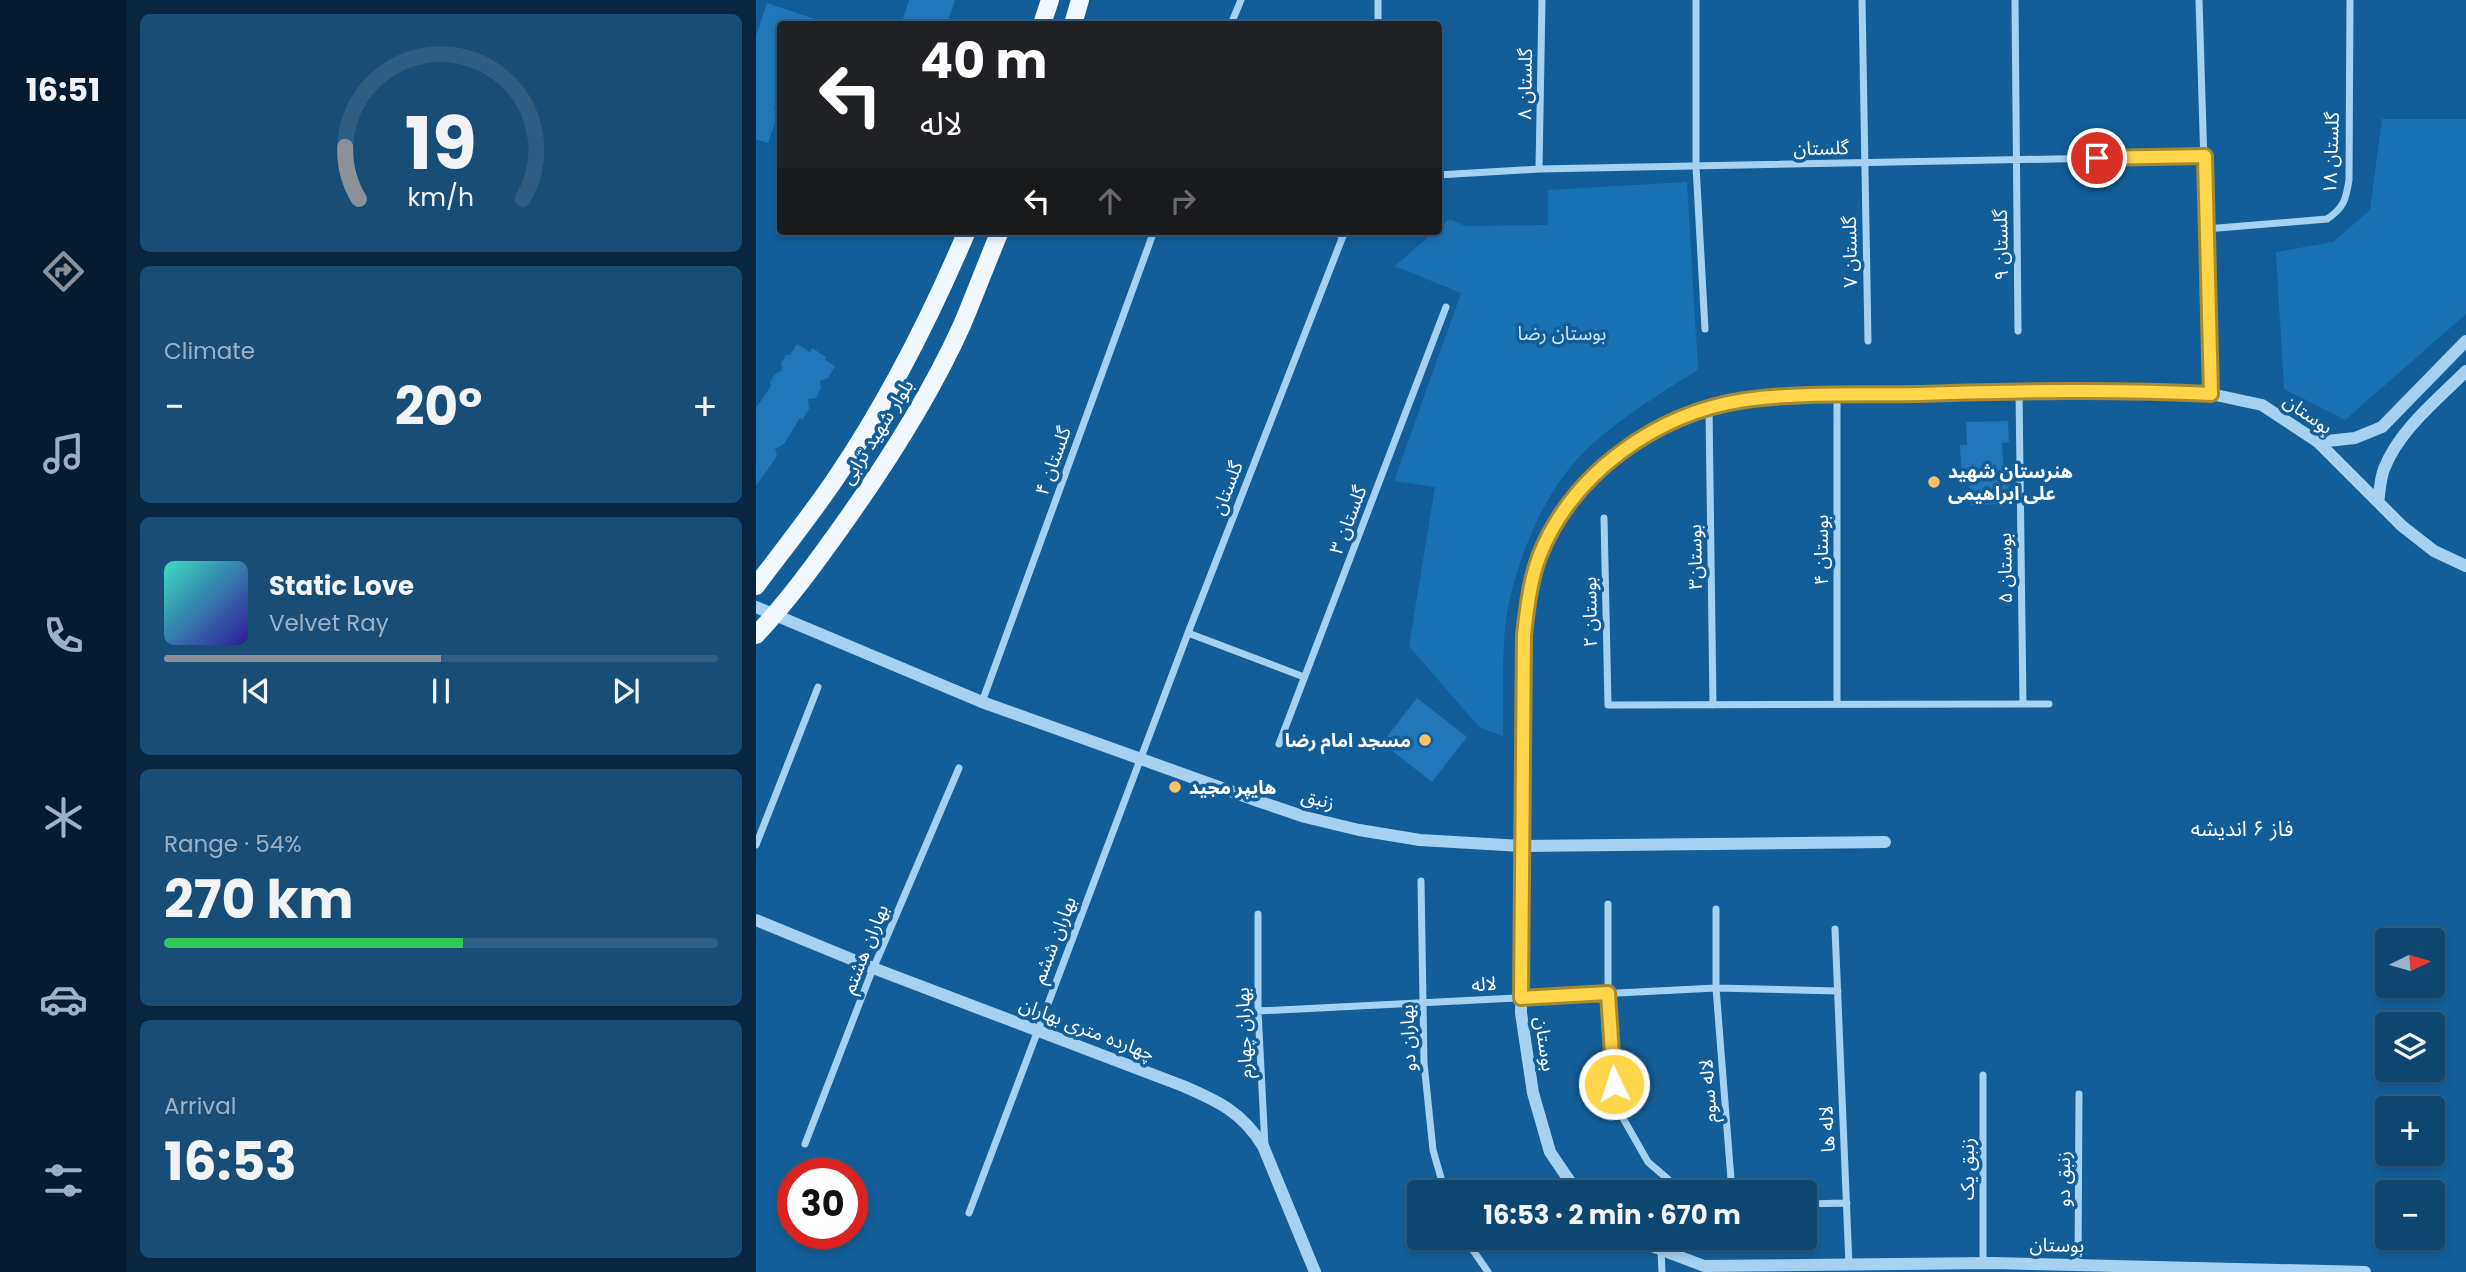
<!DOCTYPE html>
<meta charset="utf-8">
<style>
body{margin:0;font-family:Poppins,"Noto Sans Arabic",sans-serif;background:#174d77;color:#f1f3f6;height:100vh;display:flex;flex-direction:column;font-size:26px;white-space:nowrap}
*{box-sizing:border-box;margin:0}
p{font-size:23px;color:#9bb1c4}
.icon{flex:none;width:38px;height:38px;fill:none;stroke:currentColor;stroke-width:2;stroke-linecap:round;stroke-linejoin:round}
.map{position:relative;flex:1;overflow:hidden}
.drawer{display:flex;flex-direction:column;gap:14px;padding:14px;background:#08263f;width:630px}
.drawer>*{flex:none}
.hud{position:absolute;left:21px;top:21px;width:665px;height:214px;border-radius:7px;box-shadow:0 4px 10px #0003,0 0 0 2px #2e5e84;background:#202124;color:#fff;overflow:hidden}
.needle{width:46px;rotate:85deg}
.fabs{position:absolute;left:1619px;top:928px;display:grid;gap:14px}
.fabs a{display:grid;place-items:center;width:70px;height:70px;border-radius:7px;background:#0e4672;box-shadow:0 4px 10px #0003,0 0 0 2px #2e5e84;font-size:35px}
.speed{position:absolute;left:21px;top:1158px;display:flex;gap:14px;font-size:35px;font-weight:700;text-align:center}
.speed>*{display:grid;place-content:center;width:91px;height:91px;border-radius:50%;background:#0e4672;box-shadow:0 4px 10px #0003,0 0 0 2px #2e5e84;line-height:1}
.speed .limit{border:10px solid #d22;background:#fff;color:#111}
.pin{position:absolute;display:grid;place-items:center;width:60px;height:60px;color:#fff;margin:-30px;border:4px solid #fff;border-radius:50%;box-shadow:0 2px 7px #0007}
.me{position:absolute;width:77px;margin:-38px;rotate:356deg;stroke-linejoin:round;filter:drop-shadow(0 0 5px #0008)}
.turn{display:flex;align-items:center;gap:24px;height:147px;padding:0 28px;font-size:32px}
.turn .icon{width:91px;height:91px;stroke-width:2.5}
.turn b{display:block;font-size:49px;line-height:60px}
.lanes{display:flex;align-items:center;height:66px;padding:0 28px;background:#0003;justify-content:center;gap:35px;direction:ltr}
.lanes .off{opacity:.35}
.big{font-size:52px;font-weight:700;line-height:1.1}
.drawer .tile{flex:1;display:flex;flex-direction:column;justify-content:center;gap:10px;min-width:0;padding:0 24px;border-radius:10px;background:#174d77}
.drawer .dial{align-items:center;gap:0}
.dial svg{height:182px;overflow:visible;fill:none;stroke:#2e5e84;stroke-width:7;stroke-linecap:round;text-anchor:middle}
.dial text{fill:#f1f3f6;stroke:none}
.song{display:flex;align-items:center;gap:21px}
.cover{width:84px;height:84px;border-radius:10px;background:linear-gradient(135deg,hsl(170 70% 55%),hsl(250 70% 35%))}
.played{height:7px;border-radius:4px;background:linear-gradient(90deg,#8c9099 50%,#2e5e84 50%)}
.keys{display:flex;justify-content:space-around;direction:ltr}
.heat{display:flex;justify-content:space-between;align-items:center;font-size:38px;direction:ltr}
.charge{height:10px;border-radius:5px;background:linear-gradient(90deg,#34c759 54%,#2e5e84 0)}
.trip{position:absolute;left:651px;top:1180px;width:410px;height:70px;border-radius:7px;background:#0e4672;box-shadow:0 4px 10px #0003,0 0 0 2px #2e5e84;font-weight:700;line-height:70px;text-align:center}
main{display:flex;flex:1;min-height:0}
.tab-bar{display:flex;flex-direction:column;width:126px;justify-content:space-around;align-items:center;background:#061c2e;color:#9bb1c4}
.tab-bar .icon{width:49px;height:49px}
.tab-bar .active{color:#8c9099}
.tab-bar b{font-size:32px;color:#f1f3f6}
.map>svg:first-child{display:block}
.green{fill:#1b72b2}
.building{fill:#2177b7}
.lines{fill:none;stroke-linecap:round;stroke-linejoin:round}
.minor{stroke:#a5d2f3;stroke-width:7}
.tertiary{stroke:#a5d2f3;stroke-width:12}
.primary{stroke:#f1f8ff;stroke-width:18}
.route-casing{stroke:#a68a30;stroke-width:18}
.route{stroke:#ffd54a;stroke-width:12}
.poi-dot{fill:#ffc067;stroke:#135e98;stroke-width:2.5}
.labels{text-anchor:middle;dominant-baseline:central;stroke-width:7;stroke-linejoin:round;paint-order:stroke}
.street-label{font-size:19px;fill:#fff;stroke:#135e98}
.park-label{font-size:19px;fill:#cde9fd;stroke:#135e98}
.poi-label{font-size:19px;font-weight:bold;fill:#fff;stroke:#135e98;text-anchor:start}
.neighbourhood-label{font-size:21px;fill:#fff;stroke:#135e98}
</style>
<main>
<nav class="tab-bar">
<b>16:51</b>
<svg class="icon active" aria-label="directions" viewBox="0 0 24 24"><path d="M12 3l9 9-9 9-9-9zM9 14v-3h6M13 9l2 2-2 2"/></svg>
<svg class="icon" aria-label="music" viewBox="0 0 24 24"><path d="M9 18V5l10-2v13"/><circle cx="6" cy="18" r="3"/><circle cx="16" cy="16" r="3"/></svg>
<svg class="icon" aria-label="phone" viewBox="0 0 24 24"><path d="M5 4h4l2 5-3 2q2 4 5 5l2-3 5 2v4C11 20 4 13 5 4z"/></svg>
<svg class="icon" aria-label="climate" viewBox="0 0 24 24"><path d="M12 3v18M4 7l16 10M4 17L20 7"/></svg>
<svg class="icon" aria-label="car" viewBox="0 0 24 24"><path d="M5 17H2v-5l4-1 3-4h7l3 4 3 1v5h-3M9 17h6M6 11h13"/><circle cx="7" cy="17" r="2"/><circle cx="17" cy="17" r="2"/></svg>
<svg class="icon" aria-label="filters" viewBox="0 0 24 24"><path d="M4 7h16M4 17h16"/><circle cx="9" cy="7" r="2"/><circle cx="15" cy="17" r="2"/></svg>
</nav>
<section class="drawer">
<div class="tile dial"><svg viewBox="0 0 100 80">
<path d="M14 69A42 42 0 1 1 86 69"/>
<path d="M14 69A42 42 0 0 1 8 46" stroke="#8c9099"/>
<text x="50" y="56" font-size="32" font-weight="700">19</text>
<text x="50" y="72" font-size="11">km/h</text>
</svg></div>
<div class="tile"><p>Climate</p>
<div class="heat"><a>−</a><b class="big">20°</b><a>+</a></div>
</div>
<div class="tile">
<div class="song"><i class="cover"></i><div><b>Static Love</b><p>Velvet Ray</p></div></div>
<div class="played"></div>
<div class="keys"><svg class="icon" aria-label="previous" viewBox="0 0 24 24"><path d="M18 5L8 12l10 7zM5 5v14"/></svg><svg class="icon" aria-label="pause" viewBox="0 0 24 24"><path d="M8 5v14M16 5v14"/></svg><svg class="icon" aria-label="next" viewBox="0 0 24 24"><path d="M6 5l10 7-10 7zM19 5v14"/></svg></div>
</div>
<div class="tile"><p>Range · 54%</p><b class="big">270 km</b><div class="charge"></div></div>
<div class="tile"><p>Arrival</p><b class="big">16:53</b></div>
</section>
<div class="map">
<svg width="1710" height="1272" viewBox="0 0 1710 1272">
<rect width="100%" height="100%" fill="#135e98"/>
<path class="green" d="M1626,119H1710V314L1589,420L1528,389L1520,252L1577,242L1614,210Z
M931,182L942,370C903,394 862,419 829,451C788,491 761,558 751,613C745,650 748,698 747,736L723,727L653,646L679,487L638,481L705,293L639,266L679,231H682L683,228L693,219L709,226L792,225V190Z"/>
<path class="building" d="M153,0H199L191,24H153L146,22Z
M11,3L68,22L67,24H24V91L18,109L23,111L12,143L0,139V35Z
M41,344L54,352L56,348L70,357L69,360L79,366L72,378L64,381L65,388L60,398L52,399L53,409L46,420L44,418L28,444L19,449L21,456L0,486V408L15,386L14,382L19,374L26,370L25,363L30,355H34Z
M1252,421L1253,442L1246,443L1248,480L1253,479V504L1214,505L1213,481H1206L1204,445H1211L1210,422Z
M661,698L711,737L676,782L626,743Z"/>
<g class="lines">
<path class="minor" d="M622,0V24
M940,0V166L949,329
M1106,0L1112,341
M1259,0L1262,331
M1443,0L1455,394
M475,24L485,0
M783,169L786,0
M682,175L783,169L1449,156
M1450,229L1571,219C1588,208 1590,199 1593,180L1594,0
M576,231L587,236
M1263,391L1267,704
M953,408L957,705
M848,518L852,705L1293,704
M432,633L548,677
M226,702L398,231
M1081,704V395
M523,744L690,307
M0,845L62,687
M665,881L668,1063L677,1150L689,1192
M852,904V993L860,1106L892,1162L921,1187L931,1192
M960,909V988L976,1192
M502,914V1011L509,1147
M1079,929L1093,1265
M502,1011L960,988L1082,991
M1227,1075V1263
M49,1144L114,976L203,768
M1048,1204L1091,1203
M213,1213L432,633L587,236L592,231
M708,1237L732,1272
M905,1251L906,1272
M1322,1265L1323,1094"/>
<path class="tertiary" d="M1562,442L1599,438L1626,427L1710,341
M1622,502C1624,491 1624,479 1628,469C1643,430 1681,400 1710,371
M0,607L226,702L502,801L549,817L603,830L664,840L766,846L1129,842
M0,920L117,968L427,1086C462,1101 486,1112 507,1146L559,1272
M821,1192L794,1152L777,1093L765,1013L768,635L772,597L784,555L801,522L827,488L858,457L894,432L921,419L953,408L989,400L1043,396L1389,390L1455,394L1506,405L1562,442L1646,526L1678,551L1710,566
M872,1237L948,1266L1236,1263L1609,1272"/>
<path class="primary" d="M286,24L294,0
M317,24L324,0
M0,586C27,550 55,515 80,478C132,401 175,316 211,231
M0,635C32,601 59,564 86,526C131,463 174,396 206,325C219,294 231,262 244,231"/>
</g>
<g class="lines">
<g class="route-casing">
<path id="route" d="M858,1084L852,993L765,998L768,635C771,608 774,582 783,557C816,473 901,413 989,400C1046,392 1106,395 1164,394C1261,391 1358,389 1455,394L1449,156L1341,158"/>
</g>
<use href="#route" class="route"/>
</g>
<g class="poi-dot">
<circle cx="1178" cy="482" r="7"/>
<circle cx="669" cy="740" r="7"/>
<circle cx="419" cy="787" r="7"/>
</g>
<g class="labels">
<g class="street-label">
<text transform="translate(769 84) rotate(-89)">گلستان ۸</text>
<text transform="translate(1065 148) rotate(-1)">گلستان</text>
<text transform="translate(1575 153) rotate(-88)">گلستان ۱۸</text>
<text transform="translate(1245 245) rotate(-91)">گلستان ۹</text>
<text transform="translate(1094 252) rotate(-91)">گلستان ۷</text>
<text transform="translate(1552 414) rotate(35)">بوستان</text>
<text transform="translate(121 432) rotate(-58)">بلوار شهید ترابی</text>
<text transform="translate(297 461) rotate(-70)">گلستان ۴</text>
<text transform="translate(471 488) rotate(-69)">گلستان</text>
<text transform="translate(592 520) rotate(-69)">گلستان ۳</text>
<text transform="translate(1065 550) rotate(-90)">بوستان ۴</text>
<text transform="translate(939 557) rotate(-91)">بوستان۳</text>
<text transform="translate(1249 568) rotate(-91)">بوستان ۵</text>
<text transform="translate(834 612) rotate(-91)">بوستان ۲</text>
<text transform="translate(562 799) rotate(15)">زنبق</text>
<text transform="translate(298 940) rotate(-69)">بهاران ششم</text>
<text transform="translate(109 949) rotate(-68)">بهاران هشتم</text>
<text transform="translate(728 984) rotate(-3)">لاله</text>
<text transform="translate(331 1029) rotate(21)">چهارده متری بهاران</text>
<text transform="translate(488 1033) rotate(-92)">بهاران چهارم</text>
<text transform="translate(652 1038) rotate(-92)">بهاران دو</text>
<text transform="translate(789 1044) rotate(82)">بوستان</text>
<text transform="translate(952 1091) rotate(-94)">لاله سوم</text>
<text transform="translate(1071 1129) rotate(-93)">لاله ها</text>
<text transform="translate(1211 1169) rotate(-90)">زنبق یک</text>
<text transform="translate(1307 1179) rotate(-90)">زنبق دو</text>
<text transform="translate(1301 1245) rotate(1)">بوستان</text>
</g>
<g class="park-label">
<text x="806" y="333">بوستان رضا</text>
</g>
<g class="poi-label">
<text x="1192" y="471">هنرستان شهید<tspan x="1192" dy="22">علی ابراهیمی</tspan></text>
<text x="655" y="740" text-anchor="end">مسجد امام رضا</text>
<text x="433" y="787">هایپر مجید</text>
</g>
<g class="neighbourhood-label">
<text x="1486" y="828">فاز ۶ اندیشه</text>
</g>
</g>
</svg>
<div class="fabs">
<a><svg class="needle" viewBox="-14 -14 28 28"><path d="M0-13l5 13h-10z" fill="#e53935"/><path d="M0 13l5-13h-10z" fill="#9bb1c4"/></svg></a>
<a><svg class="icon" aria-label="layers" viewBox="0 0 24 24"><path d="M12 4l9 5-9 5-9-5zM3 14l9 5 9-5"/></svg></a>
<a>+</a>
<a>−</a>
</div>
<div class="speed"><div class="limit">30</div></div>
<div class="pin" style="left:1341px;top:158px;background:#d93025"><svg class="icon" aria-label="arrive" viewBox="0 0 24 24"><path d="M6 21V4h12l-3 4 3 4H6"/></svg></div>
<svg class="me" style="left:858px;top:1084px" viewBox="-20 -20 40 40"><circle r="17" fill="#ffd54a" stroke="#fff" stroke-width="3"/><path d="M0-11L8 9 0 5-8 9z" fill="#fff"/></svg>
<div class="trip">16:53 · 2 min · 670 m</div>
<div class="hud">
<div class="turn"><svg class="icon" aria-label="left" viewBox="0 0 24 24"><path d="M17 20v-9H6M10 6l-5 5 5 5"/></svg><div><b>40 m</b>لاله</div></div>
<div class="lanes"><svg class="icon" aria-label="left" viewBox="0 0 24 24"><path d="M17 20v-9H6M10 6l-5 5 5 5"/></svg><svg class="icon off" aria-label="ahead" viewBox="0 0 24 24"><path d="M12 20V5M6 11l6-6 6 6"/></svg><svg class="icon off" aria-label="right" viewBox="0 0 24 24"><path d="M7 20v-9h11M14 6l5 5-5 5"/></svg></div>
</div>
</div>
</main>
